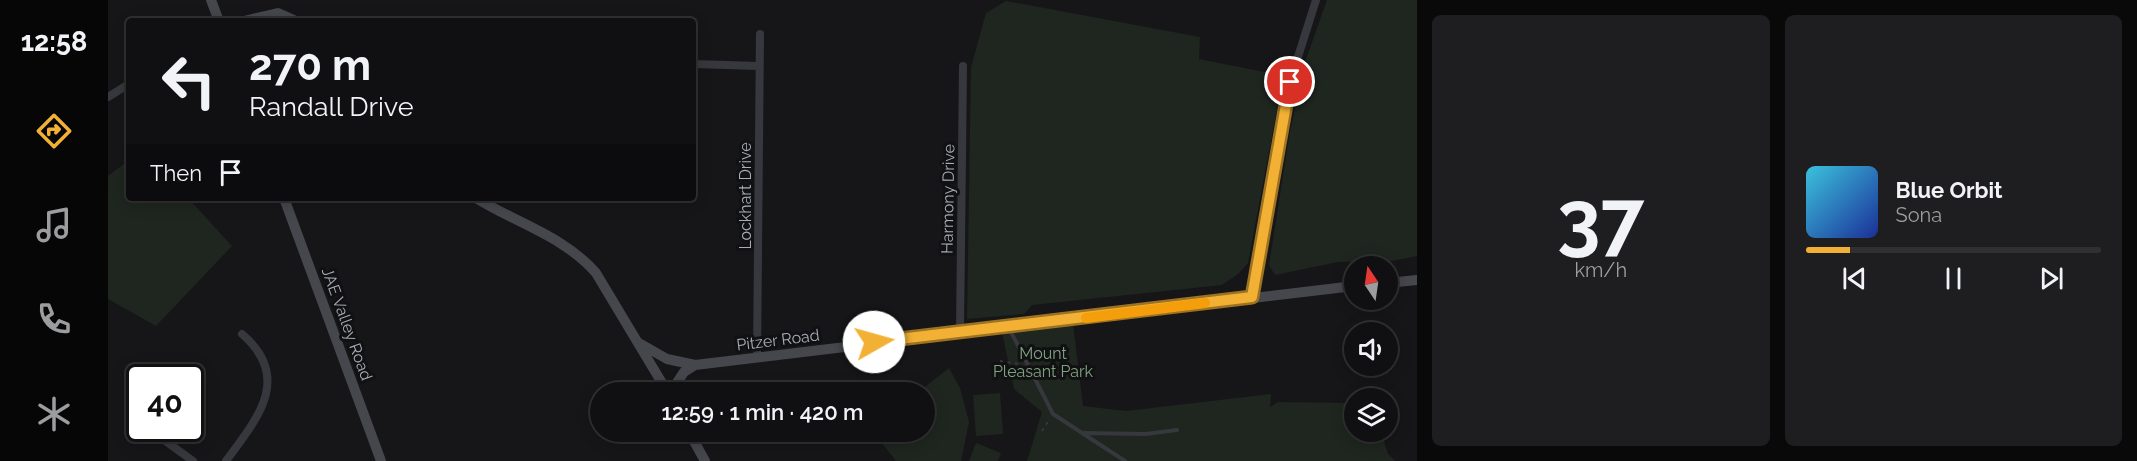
<!DOCTYPE html>
<meta charset="utf-8">
<style>
body{margin:0;font-family:Raleway,sans-serif;background:#1e1e20;color:#f1f3f6;height:100vh;display:flex;flex-direction:column;font-size:22px;white-space:nowrap}
*{box-sizing:border-box;margin:0}
p{font-size:20px;color:#9c9d9f}
.icon{flex:none;width:33px;height:33px;fill:none;stroke:currentColor;stroke-width:2;stroke-linecap:round;stroke-linejoin:round}
.map{position:relative;flex:1;overflow:hidden}
.details{display:flex;flex-direction:column;gap:15px;padding:15px;background:#09090a;width:720px}
.details>*{flex:none}
.hud{position:absolute;left:18px;top:18px;width:570px;height:183px;border-radius:6px;box-shadow:0 3px 15px #0003,0 0 0 2px #303032;background:#101012;color:#f1f3f6;overflow:hidden}
.needle{width:39px;rotate:347deg}
.buttons{position:absolute;left:1236px;top:256px;display:grid;gap:12px}
.buttons a{display:grid;place-items:center;width:54px;height:54px;border-radius:50%;background:#101012;box-shadow:0 3px 15px #0003,0 0 0 2px #303032;font-size:30px}
.speed{position:absolute;left:18px;top:364px;display:flex;gap:12px;font-size:30px;font-weight:700;text-align:center}
.speed>*{display:grid;place-content:center;width:78px;height:78px;border-radius:50%;background:#101012;box-shadow:0 3px 15px #0003,0 0 0 2px #303032;line-height:1}
.speed .limit{border:3px solid #111;border-radius:9px;background:#fff;color:#111}
.pin{position:absolute;display:grid;place-items:center;width:51px;height:51px;color:#fff;margin:-26px;border:3px solid #fff;border-radius:50%;box-shadow:0 2px 6px #0007}
.me{position:absolute;width:66px;margin:-33px;rotate:83deg;stroke-linejoin:round;filter:drop-shadow(0 0 4px #0008)}
.turn{display:flex;align-items:center;gap:21px;height:126px;padding:0 24px;font-size:27px}
.turn .icon{width:78px;height:78px;stroke-width:2.5}
.turn b{display:block;font-size:42px;line-height:51px}
.then{display:flex;align-items:center;height:57px;padding:0 24px;background:#0003;gap:12px;font-size:22px}
.details .tile{flex:1;display:flex;flex-direction:column;justify-content:center;gap:9px;min-width:0;padding:0 21px;border-radius:9px;background:#1e1e20}
.details .dial{align-items:center;gap:0}
.dial b{font-size:78px;line-height:1}
.song{display:flex;align-items:center;gap:18px}
.cover{width:72px;height:72px;border-radius:9px;background:linear-gradient(135deg,hsl(190 70% 55%),hsl(230 70% 35%))}
.played{height:6px;border-radius:3px;background:linear-gradient(90deg,#f2b134 15%,#303032 15%)}
.keys{display:flex;justify-content:space-around;direction:ltr}
.details .tiles{flex:1;display:grid;gap:15px;grid-template-columns:repeat(2,1fr)}
.trip{position:absolute;left:482px;top:382px;width:345px;height:60px;border-radius:30px;background:#101012;box-shadow:0 3px 15px #0003,0 0 0 2px #303032;font-weight:600;line-height:60px;text-align:center}
main{display:flex;flex:1;min-height:0}
.tabs{display:flex;flex-direction:column;width:108px;justify-content:space-around;align-items:center;background:#060607;color:#9c9d9f}
.tabs .icon{width:42px;height:42px}
.tabs .current{color:#f2b134}
.tabs b{font-size:27px;color:#f1f3f6}
.map>svg:first-child{display:block}
.green{fill:#1e261f}
.lines{fill:none;stroke-linecap:round;stroke-linejoin:round}
.path{stroke:#3d3f44;stroke-width:1.5;stroke-dasharray:3 4.5;stroke-linecap:butt}
.lane{stroke:#37383d;stroke-width:4}
.street{stroke:#37383d;stroke-width:8}
.secondary{stroke:#45474d;stroke-width:10}
.route-casing{stroke:#9d7322;stroke-width:15}
.route{stroke:#f2b134;stroke-width:10}
.slow{stroke:#f59e0b;stroke-width:10}
.labels{text-anchor:middle;dominant-baseline:central;stroke-width:6;stroke-linejoin:round;paint-order:stroke}
.street-label{font-size:16px;fill:#a8adb8;stroke:#111113}
.park-label{font-size:16px;fill:#7fa381;stroke:#111113}
</style>
<main>
<nav class="tabs">
<b>12:58</b>
<svg class="icon current" aria-label="directions" viewBox="0 0 24 24"><path d="M12 3l9 9-9 9-9-9zM9 14v-3h6M13 9l2 2-2 2"/></svg>
<svg class="icon" aria-label="music" viewBox="0 0 24 24"><path d="M9 18V5l10-2v13"/><circle cx="6" cy="18" r="3"/><circle cx="16" cy="16" r="3"/></svg>
<svg class="icon" aria-label="phone" viewBox="0 0 24 24"><path d="M5 4h4l2 5-3 2q2 4 5 5l2-3 5 2v4C11 20 4 13 5 4z"/></svg>
<svg class="icon" aria-label="climate" viewBox="0 0 24 24"><path d="M12 3v18M4 7l16 10M4 17L20 7"/></svg>
</nav>
<div class="map">
<svg width="1309" height="461" viewBox="0 0 1309 461">
<rect width="100%" height="100%" fill="#161618"/>
<path class="green" d="M1219,0H1309V256L1284,261L1230,262L1167,275L1161,265L1181,137L1196,65Z
M898,1L1092,37L1091,59L1166,74L1172,84V94L1140,263L1130,274L1114,285L924,305L916,314L859,319L863,67L878,13Z
M21,160V198H80L124,246L48,326L0,299V176Z
M965,324L975,406L1018,411L1163,394L1162,407L1170,402L1246,403V432H1273L1280,454L1287,461H919L934,412L906,389L894,332Z
M841,368L852,388L861,422L853,461H788L765,432H816V393H809Z
M892,393L895,434L868,436L865,395Z
M868,443L893,453L890,461H861Z"/>
<g class="lines">
<path class="path" d="M892,361L911,364
M934,431L941,420"/>
<path class="lane" d="M902,330L945,414L1017,461
M976,433L1038,434L1069,430"/>
<path class="street" d="M585,64L651,66
M0,97L21,84
M1144,297L1182,82L1208,0
M852,332L855,66
M649,358L652,34
M45,432L85,461
M118,461C149,419 185,378 134,334"/>
<path class="secondary" d="M103,0L111,21
M136,21L170,13L188,21
M176,198L273,461
M368,198C408,223 456,236 488,273L560,393
M1280,283L1309,280
M531,343L559,359L587,365L1246,286
M562,393L576,372L587,365
M581,432L597,461"/>
</g>
<g class="lines">
<g class="route-casing">
<path id="route" d="M766,342L1144,297L1182,82"/>
</g>
<use href="#route" class="route"/>
<path class="slow" d="M978,318L1097,303"/>
</g>
<g class="labels">
<g class="street-label">
<text transform="translate(637 196) rotate(-90)">Lockhart Drive</text>
<text transform="translate(840 199) rotate(-89)">Harmony Drive</text>
<text transform="translate(239 324) rotate(70)">JAE Valley Road</text>
<text transform="translate(670 340) rotate(-7)">Pitzer Road</text>
</g>
<g class="park-label">
<text x="935" y="353">Mount<tspan x="935" dy="18">Pleasant Park</tspan></text>
</g>
</g>
</svg>
<div class="buttons">
<a><svg class="needle" viewBox="-14 -14 28 28"><path d="M0-13l5 13h-10z" fill="#e53935"/><path d="M0 13l5-13h-10z" fill="#9c9d9f"/></svg></a>
<a><svg class="icon" aria-label="sound" viewBox="0 0 24 24"><path d="M4 9h4l5-4v14l-5-4H4zM17 9q2 3 0 6"/></svg></a>
<a><svg class="icon" aria-label="layers" viewBox="0 0 24 24"><path d="M12 4l9 5-9 5-9-5zM3 14l9 5 9-5"/></svg></a>
</div>
<div class="speed"><div class="limit">40</div></div>
<div class="pin" style="left:1182px;top:82px;background:#d93025"><svg class="icon" aria-label="arrive" viewBox="0 0 24 24"><path d="M6 21V4h12l-3 4 3 4H6"/></svg></div>
<svg class="me" style="left:766px;top:342px" viewBox="-20 -20 40 40"><circle r="19" fill="#fff"/><path d="M0-13L10 11 0 6-10 11z" fill="#f2b134"/></svg>
<div class="trip">12:59 · 1 min · 420 m</div>
<div class="hud">
<div class="turn"><svg class="icon" aria-label="left" viewBox="0 0 24 24"><path d="M17 20v-9H6M10 6l-5 5 5 5"/></svg><div><b>270 m</b>Randall Drive</div></div>
<div class="then">Then<svg class="icon" aria-label="arrive" viewBox="0 0 24 24"><path d="M6 21V4h12l-3 4 3 4H6"/></svg></div>
</div>
</div>
<section class="details">
<div class="tiles">
<div class="tile dial"><b>37</b><p>km/h</p></div>
<div class="tile">
<div class="song"><i class="cover"></i><div><b>Blue Orbit</b><p>Sona</p></div></div>
<div class="played"></div>
<div class="keys"><svg class="icon" aria-label="previous" viewBox="0 0 24 24"><path d="M18 5L8 12l10 7zM5 5v14"/></svg><svg class="icon" aria-label="pause" viewBox="0 0 24 24"><path d="M8 5v14M16 5v14"/></svg><svg class="icon" aria-label="next" viewBox="0 0 24 24"><path d="M6 5l10 7-10 7zM19 5v14"/></svg></div>
</div>
</div>
</section>
</main>
